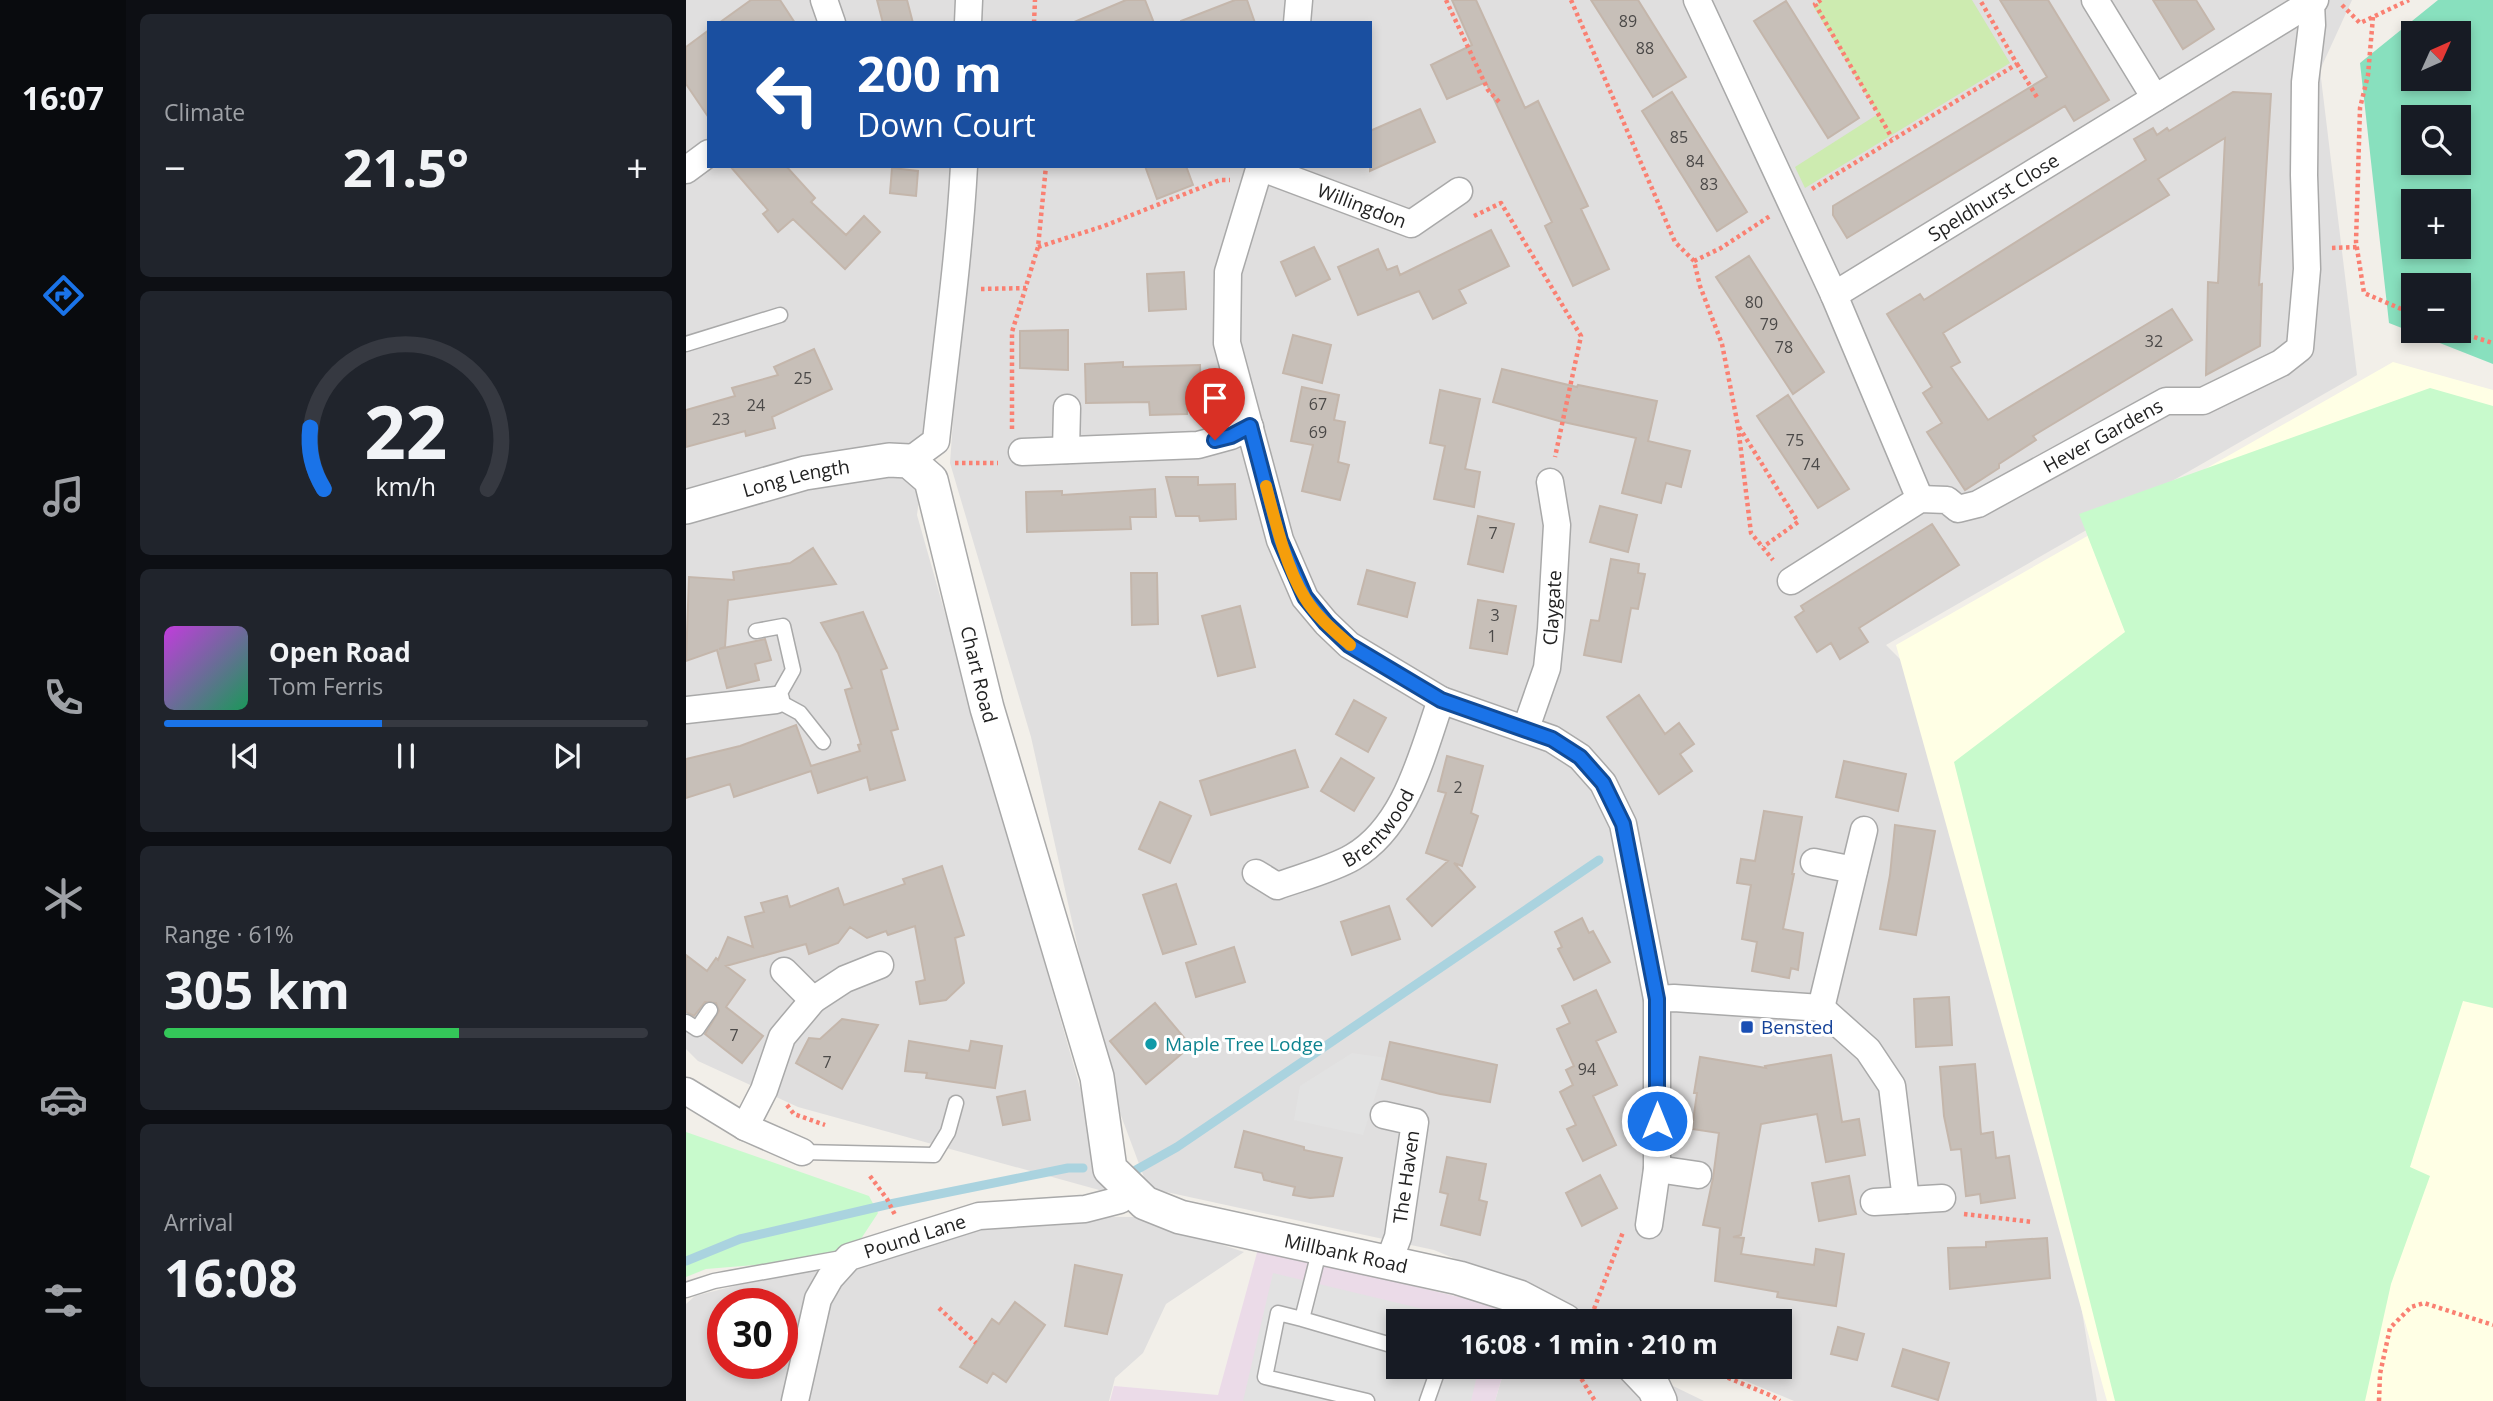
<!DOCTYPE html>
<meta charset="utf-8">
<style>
body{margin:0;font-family:"Open Sans",sans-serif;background:#20242c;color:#f1f3f6;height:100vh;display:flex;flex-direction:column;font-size:26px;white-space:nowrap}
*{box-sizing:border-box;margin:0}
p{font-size:23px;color:#9ea1a6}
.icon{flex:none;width:38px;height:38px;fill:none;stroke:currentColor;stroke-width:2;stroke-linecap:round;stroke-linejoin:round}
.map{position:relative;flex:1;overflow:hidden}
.drawer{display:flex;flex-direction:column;gap:14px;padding:14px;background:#0d0f14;width:560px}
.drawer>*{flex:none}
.guide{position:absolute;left:21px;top:21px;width:665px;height:147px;border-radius:0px;box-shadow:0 4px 10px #0003;background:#1a4fa0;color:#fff;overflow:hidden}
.needle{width:46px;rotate:45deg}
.controls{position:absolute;left:1715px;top:21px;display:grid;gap:14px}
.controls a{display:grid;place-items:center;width:70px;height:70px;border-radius:0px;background:#171b24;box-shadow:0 4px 10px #0003;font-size:35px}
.speed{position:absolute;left:21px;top:1288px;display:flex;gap:14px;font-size:35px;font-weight:700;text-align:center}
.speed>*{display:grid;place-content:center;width:91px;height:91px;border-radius:50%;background:#171b24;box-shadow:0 4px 10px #0003;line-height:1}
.speed .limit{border:10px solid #d22;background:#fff;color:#111}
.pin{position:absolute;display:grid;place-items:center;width:60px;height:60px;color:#fff;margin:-72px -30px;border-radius:50% 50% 50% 0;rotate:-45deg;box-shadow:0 0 7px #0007}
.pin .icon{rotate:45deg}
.me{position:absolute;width:77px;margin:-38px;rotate:0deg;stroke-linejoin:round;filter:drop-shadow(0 0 5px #0008)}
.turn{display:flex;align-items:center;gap:24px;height:147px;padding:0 35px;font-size:32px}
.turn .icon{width:91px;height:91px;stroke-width:2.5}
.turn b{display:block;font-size:49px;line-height:60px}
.big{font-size:52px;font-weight:700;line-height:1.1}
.drawer .card{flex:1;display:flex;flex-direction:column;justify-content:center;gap:10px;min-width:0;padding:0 24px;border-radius:10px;background:#20242c}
.drawer .dial{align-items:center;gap:0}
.dial svg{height:182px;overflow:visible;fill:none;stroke:#363941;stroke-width:7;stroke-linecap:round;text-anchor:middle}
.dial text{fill:#f1f3f6;stroke:none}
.song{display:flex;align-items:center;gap:21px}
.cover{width:84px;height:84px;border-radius:10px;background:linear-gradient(135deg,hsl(290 70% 55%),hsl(150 70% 35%))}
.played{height:7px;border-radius:4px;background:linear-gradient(90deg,#1a73e8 45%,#363941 45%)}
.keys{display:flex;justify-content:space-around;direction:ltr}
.heat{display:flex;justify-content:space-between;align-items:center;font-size:38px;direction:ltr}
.charge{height:10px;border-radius:5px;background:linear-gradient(90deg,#34c759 61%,#363941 0)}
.trip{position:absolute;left:700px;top:1309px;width:406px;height:70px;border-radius:0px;background:#171b24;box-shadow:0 4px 10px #0003;font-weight:700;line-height:70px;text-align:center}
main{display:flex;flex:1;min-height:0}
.tabs{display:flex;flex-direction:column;width:126px;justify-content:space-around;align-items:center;background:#090b0e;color:#9ea1a6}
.tabs .icon{width:49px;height:49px}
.tabs .on{color:#1a73e8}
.tabs b{font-size:32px;color:#f1f3f6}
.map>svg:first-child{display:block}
.residential{fill:#e0dfdf;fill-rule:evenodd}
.industrial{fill:#ebdbe8}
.education{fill:#ffffe5}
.grass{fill:#cdebb0}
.park{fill:#c8facc}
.pitch{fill:#88e0be;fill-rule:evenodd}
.parking{fill:#e2e2e2}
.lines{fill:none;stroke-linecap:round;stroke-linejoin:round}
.stream{stroke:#aad3df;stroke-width:9}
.building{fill:#c7bfb8;stroke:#c4b6ab;stroke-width:2}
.service-casing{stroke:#a9a9a9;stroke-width:17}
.minor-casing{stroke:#a9a9a9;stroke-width:29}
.tertiary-casing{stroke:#a9a9a9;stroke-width:36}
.path{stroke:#fa8072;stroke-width:4.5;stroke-dasharray:3.5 3.5;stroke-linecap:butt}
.service{stroke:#fff;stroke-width:14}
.minor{stroke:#fff;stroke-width:26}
.tertiary{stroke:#fff;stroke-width:33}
.route-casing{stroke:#114b97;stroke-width:18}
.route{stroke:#1a73e8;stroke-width:12}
.slow{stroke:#f59e0b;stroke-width:12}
.transit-dot{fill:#1a4fb4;stroke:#fff;stroke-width:2.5}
.culture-dot{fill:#0f9aa8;stroke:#fff;stroke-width:2.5}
.labels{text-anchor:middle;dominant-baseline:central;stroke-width:6;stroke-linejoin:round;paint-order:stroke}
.number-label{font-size:16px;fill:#4b4948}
.street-label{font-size:19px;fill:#222;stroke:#fff}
.transit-label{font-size:19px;fill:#164399;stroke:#fff;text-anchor:start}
.culture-label{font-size:19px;fill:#0d838f;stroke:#fff;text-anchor:start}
</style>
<main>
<nav class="tabs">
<b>16:07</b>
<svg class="icon on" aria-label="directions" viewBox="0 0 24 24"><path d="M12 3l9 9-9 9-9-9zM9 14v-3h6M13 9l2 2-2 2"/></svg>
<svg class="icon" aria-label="music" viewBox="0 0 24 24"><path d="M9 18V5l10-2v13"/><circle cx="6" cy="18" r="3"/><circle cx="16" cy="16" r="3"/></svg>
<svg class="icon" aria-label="phone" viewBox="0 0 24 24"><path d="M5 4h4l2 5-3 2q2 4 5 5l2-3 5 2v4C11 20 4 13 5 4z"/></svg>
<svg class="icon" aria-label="climate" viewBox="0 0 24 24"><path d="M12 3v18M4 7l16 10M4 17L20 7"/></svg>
<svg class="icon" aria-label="car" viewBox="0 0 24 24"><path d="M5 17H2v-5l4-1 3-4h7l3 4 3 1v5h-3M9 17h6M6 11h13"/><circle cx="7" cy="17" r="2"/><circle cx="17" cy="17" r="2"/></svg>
<svg class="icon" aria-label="filters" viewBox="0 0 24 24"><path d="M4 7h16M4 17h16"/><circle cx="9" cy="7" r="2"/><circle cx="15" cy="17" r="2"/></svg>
</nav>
<section class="drawer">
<div class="card"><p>Climate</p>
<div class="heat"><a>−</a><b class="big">21.5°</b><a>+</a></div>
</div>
<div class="card dial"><svg viewBox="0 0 100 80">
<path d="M14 69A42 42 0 1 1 86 69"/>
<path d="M14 69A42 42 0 0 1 8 42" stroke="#1a73e8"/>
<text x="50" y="56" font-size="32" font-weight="700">22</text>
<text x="50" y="72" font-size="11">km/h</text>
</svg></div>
<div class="card">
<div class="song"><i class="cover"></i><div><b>Open Road</b><p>Tom Ferris</p></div></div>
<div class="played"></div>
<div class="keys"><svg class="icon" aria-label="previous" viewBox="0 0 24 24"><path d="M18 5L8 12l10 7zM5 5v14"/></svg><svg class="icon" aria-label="pause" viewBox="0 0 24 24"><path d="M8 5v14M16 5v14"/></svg><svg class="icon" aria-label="next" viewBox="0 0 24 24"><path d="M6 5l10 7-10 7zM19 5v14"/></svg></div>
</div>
<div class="card"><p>Range · 61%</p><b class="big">305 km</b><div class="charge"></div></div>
<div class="card"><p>Arrival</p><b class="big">16:08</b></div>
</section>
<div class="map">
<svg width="1807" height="1401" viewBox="0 0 1807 1401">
<rect width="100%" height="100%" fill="#f2efe9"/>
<path class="residential" d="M0,0H272V23H23V166H273V188L231,515L424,1193L112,1107L12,1061L0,1049Z
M297,0H1666L1634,70L1671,375L1200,645L1243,688L1391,1282L1411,1401H1108L1026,1367H1094V1321H918L748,1250L462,1188L421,1078L345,737L264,463L285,166H684V23H295Z
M293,1216L453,1217L558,1252L480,1304L457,1353L429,1378L423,1401H0V1304L9,1296L163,1257ZM37,1304H96V1363H37Z
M819,1367H948L1018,1401H809Z"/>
<path class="industrial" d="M572,1249L836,1312L833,1321H712V1367H819L809,1401H424L428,1386L532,1395Z"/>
<path class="education" d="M1707,362L1807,390V1401H1421L1210,645Z"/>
<path class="grass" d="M1136,0H1286L1324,63L1119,188L1109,167L1192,114L1127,6Z"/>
<path class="park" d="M1744,388L1807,406V1008L1777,1001L1724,1167L1744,1176L1705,1284L1679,1401H1429L1268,762L1439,632L1393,514Z
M0,1132L183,1196L192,1213L163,1257L20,1269L0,1277Z"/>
<path class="pitch" d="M1752,0H1807V364L1703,323L1674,63ZM1727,33H1773V79H1727ZM1727,117H1773V163H1727ZM1727,201H1773V247H1727ZM1727,285H1773V331H1727Z"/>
<path class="parking" d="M666,1053L701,1058L677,1135L608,1120L614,1086Z
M587,1273L787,1321H712V1367H793L785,1401H557Z"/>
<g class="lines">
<path class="stream" d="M450,1170L491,1147L913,860
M0,1261L54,1239L204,1204L382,1168H397"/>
</g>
<path class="building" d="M65,0H94L109,23H33Z
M191,0H221L227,23H197Z
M440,0H459L468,23H386Z
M549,0H561L569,23H495V21Z
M766,0H790L839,108L852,101L902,206L895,209L923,269L887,286L859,226L866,222L800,82L761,99L745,65L786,45Z
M905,0H952L1000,77L967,97Z
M1314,0H1362L1423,100L1388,121L1379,106L1161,238L1147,215V206L1361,77Z
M1467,0H1510L1528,29L1497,49Z
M1100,1L1173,118L1142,138L1068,21Z
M23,30V118L0,84V47Z
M986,92L1061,212L1031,231L956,111Z
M1547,92L1585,94L1573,285L1576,284L1574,346L1520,375L1522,282L1532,283L1539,138L1472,179L1483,195L1257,333L1274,362L1265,367L1302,420L1486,309L1506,340L1347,436L1350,440L1313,464V468L1279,490L1241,432L1256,423L1237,393L1246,387L1201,314L1234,294L1238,300L1460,160L1448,139L1467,128L1471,135L1481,128L1483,131Z
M734,109L749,142L684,171V131Z
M44,166H100L129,198L125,202L160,235L178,216L194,232L159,269L107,219L92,232L77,214L82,210Z
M459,166H500L507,185L471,199Z
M206,168L232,171L230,196L204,193Z
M805,230L823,266L773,290L780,303L747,319L733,291L672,315L652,267L692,249L701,270L711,266L714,275Z
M628,247L644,279L610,296L595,262Z
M1063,256L1138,372L1107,394L1030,277Z
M498,272L500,309L463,311L461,274Z
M382,330V370L334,368V331Z
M607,335L645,345L636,383L597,373Z
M128,349L146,389L86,417L89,428L60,436L59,431L0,447V410L49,396L46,388L92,375L88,367Z
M437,362V367L514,365L515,397L501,398V414L464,415L463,402L400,403L399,364Z
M816,369L891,387L892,385L971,401L962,441L1004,451L995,487L980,483L975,503L936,493L950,438L873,421L807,402Z
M616,387L653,395L648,420L659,422L652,462L663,465L654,500L616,491L627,445L605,441Z
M754,390L794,399L779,469L794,472L788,507L748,499L759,446L744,443Z
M1102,395L1163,489L1132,508L1071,416Z
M480,477H512V485L549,484L550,519L514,521L513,516H490Z
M469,489L470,517H444L445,529L341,532L340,492L376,491V495Z
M914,506L951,515L942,552L904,542Z
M792,516L828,524L817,572L782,564Z
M1246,524L1273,565L1173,628L1182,642L1154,659L1145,643L1131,652L1109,617L1118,611L1115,606Z
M127,548L150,584L42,600L39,647L33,649L79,639L85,660L69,664L73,680L41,688L31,650L0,661L3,577L48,580L47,572L104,563Z
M925,559L953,564L952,573L959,574L952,609L945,608L935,662L898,655L905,620L913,621Z
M681,570L729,583L721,617L672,604Z
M445,573H471L472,624L446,625Z
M792,600L830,606L821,654L784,648Z
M554,606L569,667L532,676L516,616Z
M177,612L201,668L195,670L212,729L205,731L219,780L184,790L181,777L132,793L125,771L48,797L44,784L0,798V759L54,746L110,725L125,766L174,751L172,745L175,744L159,690L166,688L152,653L135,623Z
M953,695L979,734L993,723L1008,744L994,754L1006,771L973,794L921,717Z
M668,700L700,718L682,752L650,734Z
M609,750L622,787L525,815L514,781Z
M761,756L797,766L785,813L792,816L776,866L768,863L789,887L746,926L721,899L762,861L740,853L760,793L752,791Z
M655,758L688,778L668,811L635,791Z
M1158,761L1220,774L1212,811L1150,797Z
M474,802L505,816L484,863L453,849Z
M1078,811L1116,817L1106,874H1108L1097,929L1117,933L1112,970L1105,968L1103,978L1066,971L1071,942L1056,939L1065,885L1051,883L1055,859L1069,861Z
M1209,825L1249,831L1230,935L1194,929L1204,875Z
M256,866L278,935L269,938L278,983L260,1000L234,1004L230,982L239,980L229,926L202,935L200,931L181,938L164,927L152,943L123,954L120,944L40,966L59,980L40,1007L77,1036L56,1063L19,1034L33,1011L30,1003L19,1002L8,1016L0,1012V955L21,971L30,958L32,960L42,937L67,947L59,917L78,912L75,903L101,896L104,907L152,888L158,905L219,884L217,879Z
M490,884L510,944L477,954L457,895Z
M703,906L714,939L666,955L655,922Z
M896,918L903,933L907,931L924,962L888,980L872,949L876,947L869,932Z
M548,947L559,982L510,997L500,963Z
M910,990L930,1032L910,1041L931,1085L907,1096L930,1145L897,1161L881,1129L890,1125L874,1092L887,1085L880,1070L888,1066L871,1029L884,1023L876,1006Z
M1263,997L1266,1045L1230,1047L1228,999Z
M469,1003L505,1046L460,1084L424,1041Z
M156,1019L192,1025L156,1089L110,1063L123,1038L134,1039Z
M223,1041L283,1051L285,1041L316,1046L309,1088L240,1078L241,1073L219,1071Z
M704,1042L811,1065L804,1102L754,1094L696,1079Z
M1145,1055L1156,1122L1173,1119L1179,1155L1140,1162L1131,1114L1075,1124L1055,1235L1047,1237L1058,1238L1055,1254L1128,1265L1130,1249L1158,1254L1150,1306L1091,1297L1092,1292L1029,1281L1034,1228L1017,1225L1027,1178L1033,1133L1006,1129L1011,1093H1008L1014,1057L1080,1068L1079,1066Z
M1289,1064L1295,1134L1307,1132L1310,1158L1323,1156L1329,1198L1295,1203L1294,1194L1280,1196L1275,1149L1265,1150L1258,1116L1254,1067Z
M339,1091L344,1120L317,1125L311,1097Z
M558,1131L618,1147V1150L656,1158L647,1196L624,1198L607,1195L609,1187L578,1180L576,1173L549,1167Z
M761,1157L800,1164L793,1200L801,1202L794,1235L755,1225L762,1194L754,1192Z
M914,1175L931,1208L896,1226L880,1193Z
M1163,1176L1170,1214L1133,1221L1126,1183Z
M1361,1238L1364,1278L1264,1289L1262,1248L1300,1247V1242Z
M389,1265L436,1275L421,1334L379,1326Z
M329,1302L359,1325L320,1382L307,1373L301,1383L274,1367L306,1319L313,1324Z
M1152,1327L1178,1334L1171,1360L1145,1354Z
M1217,1349L1263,1363L1252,1400L1206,1386Z"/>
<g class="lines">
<g class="service-casing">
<path id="service" d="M0,344L94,315
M70,631L97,626L107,670L90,700L114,713L137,742
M0,1022L11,1029L24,1010
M116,1152L248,1155L262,1132L270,1103
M634,1248L616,1319L592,1313L579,1377L681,1401
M0,1290L28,1281L161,1257
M616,1319L712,1347
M741,1401L753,1367"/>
</g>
<g class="minor-casing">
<g id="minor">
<path d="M138,0L146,23"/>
<path d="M1011,0L1148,295L1234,499"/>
<path d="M1409,0L1469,98"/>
<path d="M282,23L283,0"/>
<path d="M611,23L613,0"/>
<path d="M574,166L542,272L541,343L594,540L619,598L640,623L663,645L755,700L866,739L894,757L917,783L937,824L971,999V1169L963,1225"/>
<path id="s1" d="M573,167L725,224L773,191"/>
<path d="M0,170L23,153"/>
<path id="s2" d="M1148,295L1629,0"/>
<path d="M380,450L381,408"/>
<path d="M336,452L512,445L545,436L564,427"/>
<path d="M223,461L250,441C260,349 273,258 278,166"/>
<path id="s3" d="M1105,581L1234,499L1261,500L1272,509L1292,504L1480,401H1517L1595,363L1614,348L1621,269L1618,175L1619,82L1626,25L1625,3"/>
<path d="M0,710L90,700"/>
<path id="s4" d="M840,728L861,668L865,629L871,525L864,482"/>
<path d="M1128,862L1168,870"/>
<path id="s5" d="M570,873L591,886C613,878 647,869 667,857C720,826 736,754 755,700"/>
<path d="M98,971L127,1000"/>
<path d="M971,999L988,998L1135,1008L1182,1050L1206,1086L1220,1200"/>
<path d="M1135,1008L1178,830"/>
<path d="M0,1091L59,1127L116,1152"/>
<path d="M698,1115L729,1122L712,1237L703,1261"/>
<path d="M59,1127L78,1090L96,1037L127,1000L159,979L194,965"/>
<path d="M971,1169L1012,1175"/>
<path d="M1188,1202L1256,1198"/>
<path id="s6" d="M109,1401L132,1299L144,1278L163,1257L293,1216L399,1209L434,1200L443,1188"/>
</g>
</g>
<g class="tertiary-casing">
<g id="tertiary">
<path id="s7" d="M0,507L119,473L203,460L223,461L245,480L301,708L411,1077L424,1169L459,1203L494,1217L773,1278L833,1297L879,1321"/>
<path d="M948,1367L968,1388L974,1401"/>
</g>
</g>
<path class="path" d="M760,0L802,90L814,103
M885,0L989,242L1008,261L1014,286L1036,344L1052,426L1065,533L1087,560
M1135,0L1129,4L1206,138
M1656,5L1674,23L1723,0
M1687,17L1682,75L1674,108L1670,242L1678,293L1727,314
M348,23L349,0
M1331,64L1352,99
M1126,189L1331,64L1294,0
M788,216L815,203L895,336L869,457
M352,247L418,226L534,180H544
M1646,248L1671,247
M1008,261L1035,248L1084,216
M295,289L340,288
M1768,331L1807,343
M1053,427L1112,522L1077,547
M326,429V332L352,247L360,166
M269,463H312
M101,1105L108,1114L139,1125
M184,1176L201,1199L209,1215
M1278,1214L1347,1222
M253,1308L290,1343
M908,1309L937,1232
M888,1367L909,1401
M1016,1367L1086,1396L1094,1401
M1693,1401L1694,1374L1704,1328L1725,1307L1738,1303L1807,1325"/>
<use href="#service" class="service"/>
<use href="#minor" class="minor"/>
<use href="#tertiary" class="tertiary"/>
</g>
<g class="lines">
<g class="route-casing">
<path id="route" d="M529,440L545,436L564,426L594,540L619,597L640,623L663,645L755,700L866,739L894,757L917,783L937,824L971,999V1121"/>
</g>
<use href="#route" class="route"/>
<path class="slow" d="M580,486C589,521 600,567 619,598C630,616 648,631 664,645"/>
</g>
<rect class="transit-dot" x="1054" y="1020" width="14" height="14" rx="3.5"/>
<circle class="culture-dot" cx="465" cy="1044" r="7"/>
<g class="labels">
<g class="number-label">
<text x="942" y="21">89</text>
<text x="959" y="48">88</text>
<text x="993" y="137">85</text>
<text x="1009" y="161">84</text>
<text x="1023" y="184">83</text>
<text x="1068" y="302">80</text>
<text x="1083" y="324">79</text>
<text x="1468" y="341">32</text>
<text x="1098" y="347">78</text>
<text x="117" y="378">25</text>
<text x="632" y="404">67</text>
<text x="70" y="405">24</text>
<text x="35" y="419">23</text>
<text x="632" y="432">69</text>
<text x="1109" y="440">75</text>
<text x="1125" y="464">74</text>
<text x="807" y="533">7</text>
<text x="809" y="615">3</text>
<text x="806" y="636">1</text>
<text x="772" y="787">2</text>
<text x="48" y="1035">7</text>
<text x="141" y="1062">7</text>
<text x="901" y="1069">94</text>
</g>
<g class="street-label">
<text stroke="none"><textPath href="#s2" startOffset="187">Speldhurst Close</textPath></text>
<text stroke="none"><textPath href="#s1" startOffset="110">Willingdon</textPath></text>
<text stroke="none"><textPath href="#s3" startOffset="357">Hever Gardens</textPath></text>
<text stroke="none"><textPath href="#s7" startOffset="114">Long Length</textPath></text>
<text stroke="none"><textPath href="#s4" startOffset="124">Claygate</textPath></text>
<text stroke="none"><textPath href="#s7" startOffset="458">Chart Road</textPath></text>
<text stroke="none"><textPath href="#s5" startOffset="145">Brentwood</textPath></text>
<text transform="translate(720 1177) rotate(-82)">The Haven</text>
<text stroke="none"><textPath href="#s6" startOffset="226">Pound Lane</textPath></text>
<text stroke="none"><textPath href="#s7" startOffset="1227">Millbank Road</textPath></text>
</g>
<g class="transit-label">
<text x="1075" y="1027">Bensted</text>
</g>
<g class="culture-label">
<text x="479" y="1044">Maple Tree Lodge</text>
</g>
</g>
</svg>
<div class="controls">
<a><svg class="needle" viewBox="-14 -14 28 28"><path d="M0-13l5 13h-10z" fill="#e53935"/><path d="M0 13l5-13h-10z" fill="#9ea1a6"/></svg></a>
<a><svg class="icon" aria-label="search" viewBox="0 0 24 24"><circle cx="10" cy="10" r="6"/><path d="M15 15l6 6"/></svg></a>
<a>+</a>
<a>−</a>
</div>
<div class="speed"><div class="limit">30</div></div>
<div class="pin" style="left:529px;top:440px;background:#d93025"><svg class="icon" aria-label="arrive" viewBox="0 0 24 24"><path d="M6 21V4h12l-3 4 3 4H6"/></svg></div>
<svg class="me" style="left:971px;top:1121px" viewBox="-20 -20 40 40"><circle r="17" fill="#1a73e8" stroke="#fff" stroke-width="3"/><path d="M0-11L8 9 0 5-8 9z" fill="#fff"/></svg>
<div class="trip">16:08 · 1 min · 210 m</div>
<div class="guide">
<div class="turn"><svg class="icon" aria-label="left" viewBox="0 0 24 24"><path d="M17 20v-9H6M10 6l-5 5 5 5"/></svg><div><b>200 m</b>Down Court</div></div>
</div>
</div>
</main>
